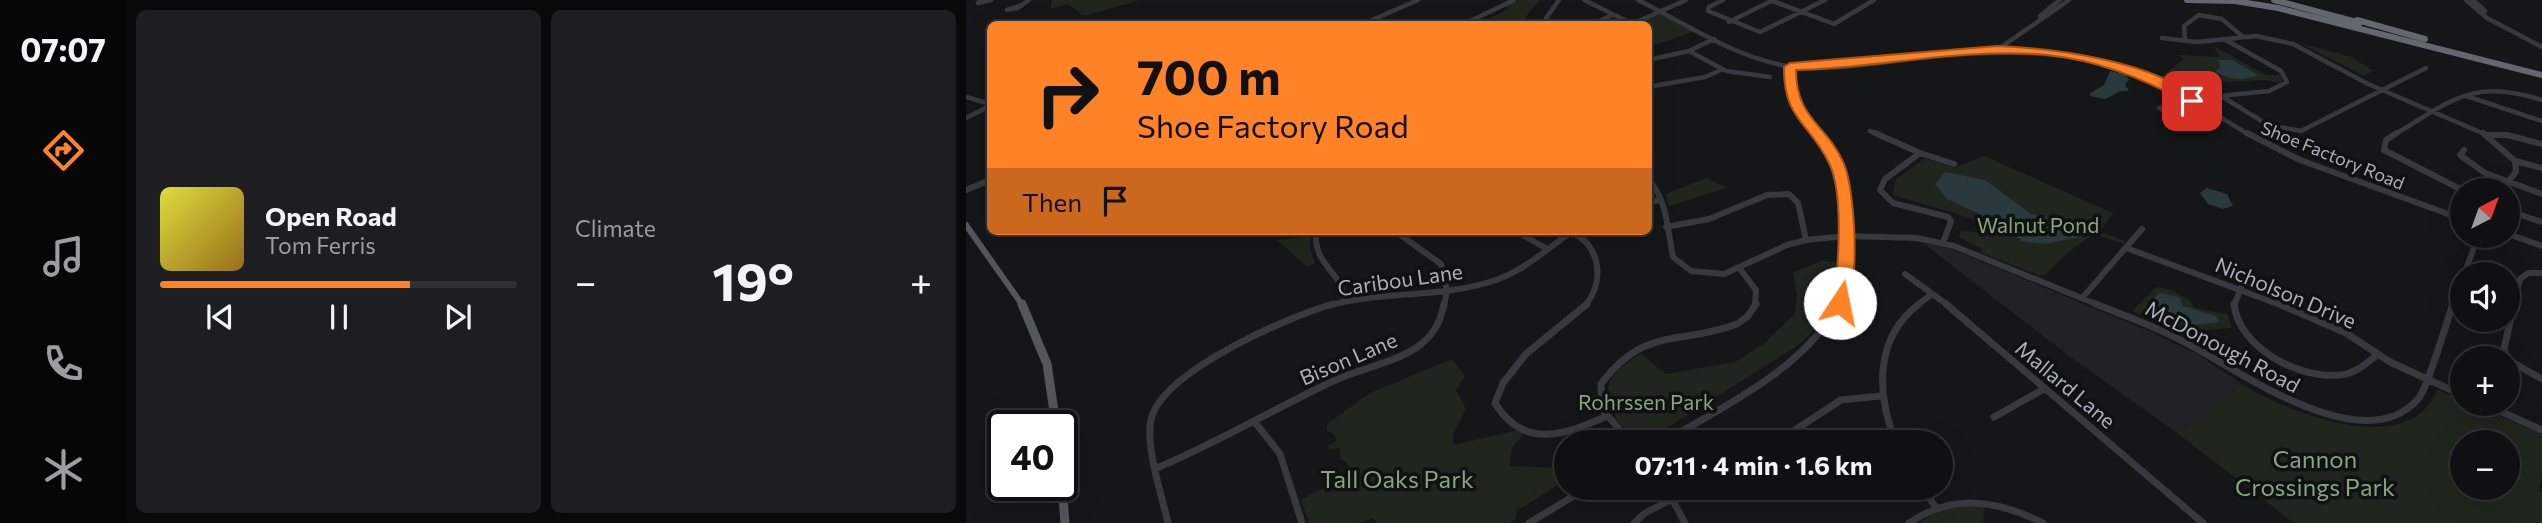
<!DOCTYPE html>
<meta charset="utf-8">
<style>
body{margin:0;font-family:Commissioner,sans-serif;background:#1e1e20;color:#f1f3f6;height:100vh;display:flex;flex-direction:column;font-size:26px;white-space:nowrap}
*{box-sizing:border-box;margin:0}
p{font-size:23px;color:#9c9d9f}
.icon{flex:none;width:38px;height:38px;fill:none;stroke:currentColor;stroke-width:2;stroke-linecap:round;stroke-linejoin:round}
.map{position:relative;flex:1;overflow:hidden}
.details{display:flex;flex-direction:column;gap:10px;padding:10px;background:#09090a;width:840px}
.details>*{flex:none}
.banner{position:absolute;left:21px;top:21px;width:665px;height:214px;border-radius:10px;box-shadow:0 7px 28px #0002,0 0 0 2px #303032;background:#ff8226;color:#111;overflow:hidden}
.needle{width:46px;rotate:41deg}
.tools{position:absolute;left:1484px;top:178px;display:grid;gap:14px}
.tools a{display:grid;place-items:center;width:70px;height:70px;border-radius:50%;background:#101012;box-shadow:0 7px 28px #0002,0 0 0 2px #303032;font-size:35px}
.speed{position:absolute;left:21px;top:410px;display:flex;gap:14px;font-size:35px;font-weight:700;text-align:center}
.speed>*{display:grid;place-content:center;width:91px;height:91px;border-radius:50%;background:#101012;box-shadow:0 7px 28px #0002,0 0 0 2px #303032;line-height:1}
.speed .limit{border:4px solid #111;border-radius:10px;background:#fff;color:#111}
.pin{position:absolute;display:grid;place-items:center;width:60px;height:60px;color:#fff;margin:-30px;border-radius:14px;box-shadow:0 4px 10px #0006}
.me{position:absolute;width:77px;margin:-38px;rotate:11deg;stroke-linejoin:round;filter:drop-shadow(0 0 5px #0008)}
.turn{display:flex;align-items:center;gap:24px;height:147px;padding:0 35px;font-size:32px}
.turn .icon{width:91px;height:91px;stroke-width:2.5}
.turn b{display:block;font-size:49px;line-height:60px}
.then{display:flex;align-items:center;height:66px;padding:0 35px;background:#0003;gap:14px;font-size:26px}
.big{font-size:52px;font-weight:700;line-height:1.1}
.details .widget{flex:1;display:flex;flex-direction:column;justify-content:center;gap:10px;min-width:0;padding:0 24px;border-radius:10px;background:#1e1e20}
.song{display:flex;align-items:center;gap:21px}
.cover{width:84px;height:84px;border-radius:10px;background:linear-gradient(135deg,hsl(60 70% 55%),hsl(40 70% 35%))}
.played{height:7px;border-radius:4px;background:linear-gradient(90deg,#ff8226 70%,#303032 70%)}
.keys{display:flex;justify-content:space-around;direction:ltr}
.heat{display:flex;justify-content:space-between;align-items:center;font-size:38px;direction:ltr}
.details .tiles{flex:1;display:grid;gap:10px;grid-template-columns:repeat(2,1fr)}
.trip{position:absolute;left:588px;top:430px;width:399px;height:70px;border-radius:35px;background:#101012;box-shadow:0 7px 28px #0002,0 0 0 2px #303032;font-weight:700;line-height:70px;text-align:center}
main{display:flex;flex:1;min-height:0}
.menu{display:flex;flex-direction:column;width:126px;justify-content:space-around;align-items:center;background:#060607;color:#9c9d9f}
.menu .icon{width:49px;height:49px}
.menu .active{color:#ff8226}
.menu b{font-size:32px;color:#f1f3f6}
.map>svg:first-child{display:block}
.built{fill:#212225}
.green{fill:#1e261d;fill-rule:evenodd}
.water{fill:#2a393d}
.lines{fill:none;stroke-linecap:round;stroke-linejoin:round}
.minor-far2{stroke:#36393d;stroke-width:4.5}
.minor-far1{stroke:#36393d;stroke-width:6}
.minor{stroke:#36393d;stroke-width:7}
.major-far1{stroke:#52575c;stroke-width:6}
.major{stroke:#52575c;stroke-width:9}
.highway{stroke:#62686f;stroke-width:6}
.route{fill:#ff8226;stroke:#a65419;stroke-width:2}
.labels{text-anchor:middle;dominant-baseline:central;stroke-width:7;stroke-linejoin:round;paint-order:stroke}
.far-street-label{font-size:18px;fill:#a6b1b9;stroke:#101113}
.park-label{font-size:21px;fill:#83a67b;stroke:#101113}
.street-label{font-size:21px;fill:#a6b1b9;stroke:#101113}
.near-park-label{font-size:24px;fill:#83a67b;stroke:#101113}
</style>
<main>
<nav class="menu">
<b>07:07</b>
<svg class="icon active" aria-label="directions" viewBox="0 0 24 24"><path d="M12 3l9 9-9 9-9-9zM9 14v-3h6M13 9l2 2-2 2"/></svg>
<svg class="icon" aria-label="music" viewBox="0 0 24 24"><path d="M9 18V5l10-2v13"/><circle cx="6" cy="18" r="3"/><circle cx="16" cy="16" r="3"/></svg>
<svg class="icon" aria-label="phone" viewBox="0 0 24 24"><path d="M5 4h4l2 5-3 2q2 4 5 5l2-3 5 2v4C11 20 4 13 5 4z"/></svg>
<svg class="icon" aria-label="climate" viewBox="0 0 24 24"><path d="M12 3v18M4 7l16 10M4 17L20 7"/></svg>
</nav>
<section class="details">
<div class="tiles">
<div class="widget">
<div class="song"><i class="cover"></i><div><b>Open Road</b><p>Tom Ferris</p></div></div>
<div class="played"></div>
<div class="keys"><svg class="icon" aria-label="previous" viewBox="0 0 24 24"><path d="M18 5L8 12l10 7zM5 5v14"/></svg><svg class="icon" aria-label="pause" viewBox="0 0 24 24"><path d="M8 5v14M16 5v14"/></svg><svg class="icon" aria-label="next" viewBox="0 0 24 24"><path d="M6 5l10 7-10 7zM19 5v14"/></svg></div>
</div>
<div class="widget"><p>Climate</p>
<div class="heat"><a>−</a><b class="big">19°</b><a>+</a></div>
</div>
</div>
</section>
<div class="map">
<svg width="1576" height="523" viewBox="0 0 1576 523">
<rect width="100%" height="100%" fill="#151618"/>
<path class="built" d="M957,243L985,249L1183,331L1231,354L1276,384L1211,433L1099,353Z"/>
<path class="green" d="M86,0H174L122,15H116L102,4L84,9Z
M554,0H574L561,15L559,24H514L543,8L537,5Z
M692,15H697L730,31L683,47L682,24H670Z
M1334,43L1386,57L1407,71L1398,76Z
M1248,46L1300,75H1315L1316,80L1313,83C1296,77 1277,83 1258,82C1249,73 1224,71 1212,75L1246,91L1229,94L1195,77L1218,59L1212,55L1253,57Z
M1018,156L1147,213L1134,232L1159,241L1158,244L1127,234L1099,255L1079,275H1072L1014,252L1016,249L993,237L995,230L1016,233L1014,221L927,195L929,180L959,158L989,168Z
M741,178L761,188L703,206L699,194Z
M345,236L344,250L349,263L341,267L311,240Z
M855,261L875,262C875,296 857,325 831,346L680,441C660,439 636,405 643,385C647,370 663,362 675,354L700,374L769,362L797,344L829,314L831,295L827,273Z
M1190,287L1203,289L1222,299L1229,308L1261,314L1266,328L1236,330L1249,349L1166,311Z
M486,359L499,376L490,390L500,409L488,433L487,445L552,430L560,432L546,447L543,466L600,468V480L554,509L551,508L550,519L543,523H411L407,518L393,523H343L335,500L385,473L380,462L374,459V448L363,449L362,446L371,440L368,434L361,431V424L404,393Z
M1276,384C1320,412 1445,462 1471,389L1496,400V404H1506L1576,434V475L1573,491L1576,492V523H1328L1211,433ZM1496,443H1542V488H1496Z
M1019,505L1017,523H952L978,508Z"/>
<path class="water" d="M1253,60H1266L1292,75C1275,82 1264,79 1249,72L1254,67Z
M1144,71L1160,75L1163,80L1159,84L1163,91H1155L1139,99L1124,96V93L1138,85Z
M979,172L1019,180L1065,214L1110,223L1115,237L1078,244L1056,241L1042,227L981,199L969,184Z
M1241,188L1261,194L1267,206L1257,209L1242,204L1234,193Z
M1193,293L1213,297L1217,306L1250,316L1254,322L1219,326L1181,311L1177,308Z"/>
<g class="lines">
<path class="minor-far2" d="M17,0L12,3L25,0
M618,0L667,24
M672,0C720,24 768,57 821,66C863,73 921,61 964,57C1043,49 1118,49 1192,82C1224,96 1254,118 1284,135
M757,0L743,7L742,11L794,32L859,0
M804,0L868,24L908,0
M1500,0L1521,18L1576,47
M1507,0L1519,11
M54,6L41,10L52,8L63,0
M1074,16L1094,0
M763,22L807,0
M397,24L452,0
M498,24L548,0
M585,24L580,18L593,0
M627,24L646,15
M666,24L720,0
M1196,38L1231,42L1290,36L1327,44L1402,84L1521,135
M1219,41L1218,26L1233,15L1256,19L1277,37
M1031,50L1103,0
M723,51L760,71L804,77
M682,60L723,51L748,39
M824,67L829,99L850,135
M682,87L739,77L757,69
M1252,94L1302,125L1335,131L1460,68
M1500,96L1576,121
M0,97L21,103L22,107L0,118
M1224,99L1303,91L1321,82L1315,71L1258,39
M1205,103L1214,106V109L1199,112L1193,108Z
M1214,106L1226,101
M904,131L913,135
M1428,135C1486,100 1507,78 1576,100"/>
<path class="minor-far1" d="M849,133C856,143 866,153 871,165C884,197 887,274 872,306
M909,133L954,153L919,179L914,190L927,203L982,217L985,221L977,243
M1281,133L1334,160L1496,219
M1431,133L1420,140L1418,150L1498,191
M1517,133L1549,161L1550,172L1534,191
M1521,135H1541L1576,144
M1498,150L1494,155L1519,173L1576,194
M954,153L988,164
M1549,161L1576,168
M682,180C701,197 702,233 707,257L725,271L758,274L821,245L840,240L880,236L951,238L988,246L1135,306
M0,190L24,180
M682,202L695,200
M1542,211L1576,222
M700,227L743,219L801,195L823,194L832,203L840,240
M350,231C347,267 376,270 379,301
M429,231L475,264L481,291L478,306
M550,231L581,249
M606,232C635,247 639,281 619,306
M1542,234L1576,246
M1163,249L1317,306
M774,269L790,290L789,306
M939,274L983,306
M1117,297L1176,229
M361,306C416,290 475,299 530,280C558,270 582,249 606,231
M950,306L966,294
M1268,306L1275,288
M1487,306L1512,236
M1548,306L1554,279L1562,273H1576"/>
<path class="minor" d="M621,304L560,354L537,383L529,403C558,451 601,434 641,416
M980,304L1237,523
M1130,304C1162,317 1194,328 1224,345C1275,372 1398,461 1452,399C1461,390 1481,321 1487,304
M1268,304C1273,348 1332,379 1374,375C1389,374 1401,363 1412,354
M1313,304L1380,333L1424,362L1496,395
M1541,359L1538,349L1548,304
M1542,360L1576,379
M1518,404L1576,430
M1028,417L1078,389
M288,421L314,454L336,523
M665,443L636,409L635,384C679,325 713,346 771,324L781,317L790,304
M696,443C759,405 836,371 873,304
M809,443L875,400L915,396
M930,443C911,396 907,339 953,304
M191,468C251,443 306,410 365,382C392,369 425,364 450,348C467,336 474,324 478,304
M700,488L719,523
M956,488L969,506
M202,523C196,495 176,439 187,413C206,368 321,317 367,304
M563,523L621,488
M668,523L679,513L728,488
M943,523C987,493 1031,500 1077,523"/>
<path class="major-far1" d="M0,225L57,306"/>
<path class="major" d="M56,304L81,364L90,425
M96,485L99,523"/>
<path class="highway" d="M1221,0L1269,1L1312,8L1576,75
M1308,0L1394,23
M1391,20L1459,39"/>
</g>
<path class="route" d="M1031,46C1085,48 1192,61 1232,101L1221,103C1179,79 1130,60 1081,55C998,47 913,68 830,70C830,120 862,125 878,164C889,190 894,282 880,307H868L866,303C873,271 878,193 863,163C844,123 817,119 818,67L824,63Z"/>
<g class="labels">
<g class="far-street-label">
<text transform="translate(1367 155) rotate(22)">Shoe Factory Road</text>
</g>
<g class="park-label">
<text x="1072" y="224">Walnut Pond</text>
<text x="680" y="401">Rohrssen Park</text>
</g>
<g class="street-label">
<text transform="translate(434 279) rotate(-8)">Caribou Lane</text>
<text transform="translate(1320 292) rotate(23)">Nicholson Drive</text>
<text transform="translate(1257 346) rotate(28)">McDonough Road</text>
<text transform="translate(382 358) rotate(-23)">Bison Lane</text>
<text transform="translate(1100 384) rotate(40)">Mallard Lane</text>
</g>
<g class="near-park-label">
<text x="1349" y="458">Cannon<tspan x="1349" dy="28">Crossings Park</tspan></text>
<text x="431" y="478">Tall Oaks Park</text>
</g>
</g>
</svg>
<div class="tools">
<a><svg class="needle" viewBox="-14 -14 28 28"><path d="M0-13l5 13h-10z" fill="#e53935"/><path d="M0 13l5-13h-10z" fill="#9c9d9f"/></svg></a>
<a><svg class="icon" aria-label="sound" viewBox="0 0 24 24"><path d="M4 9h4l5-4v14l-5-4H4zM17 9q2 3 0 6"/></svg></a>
<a>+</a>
<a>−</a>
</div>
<div class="speed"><div class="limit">40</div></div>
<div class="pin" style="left:1226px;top:101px;background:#d93025"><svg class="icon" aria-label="arrive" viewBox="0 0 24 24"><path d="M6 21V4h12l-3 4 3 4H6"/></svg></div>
<svg class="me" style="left:874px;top:303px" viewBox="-20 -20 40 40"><circle r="19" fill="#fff"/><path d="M0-13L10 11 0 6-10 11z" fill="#ff8226"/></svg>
<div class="trip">07:11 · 4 min · 1.6 km</div>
<div class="banner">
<div class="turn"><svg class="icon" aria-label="right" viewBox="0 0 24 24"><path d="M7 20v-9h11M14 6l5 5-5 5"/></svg><div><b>700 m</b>Shoe Factory Road</div></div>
<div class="then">Then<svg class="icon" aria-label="arrive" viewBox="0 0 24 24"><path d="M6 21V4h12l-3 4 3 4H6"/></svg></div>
</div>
</div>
</main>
